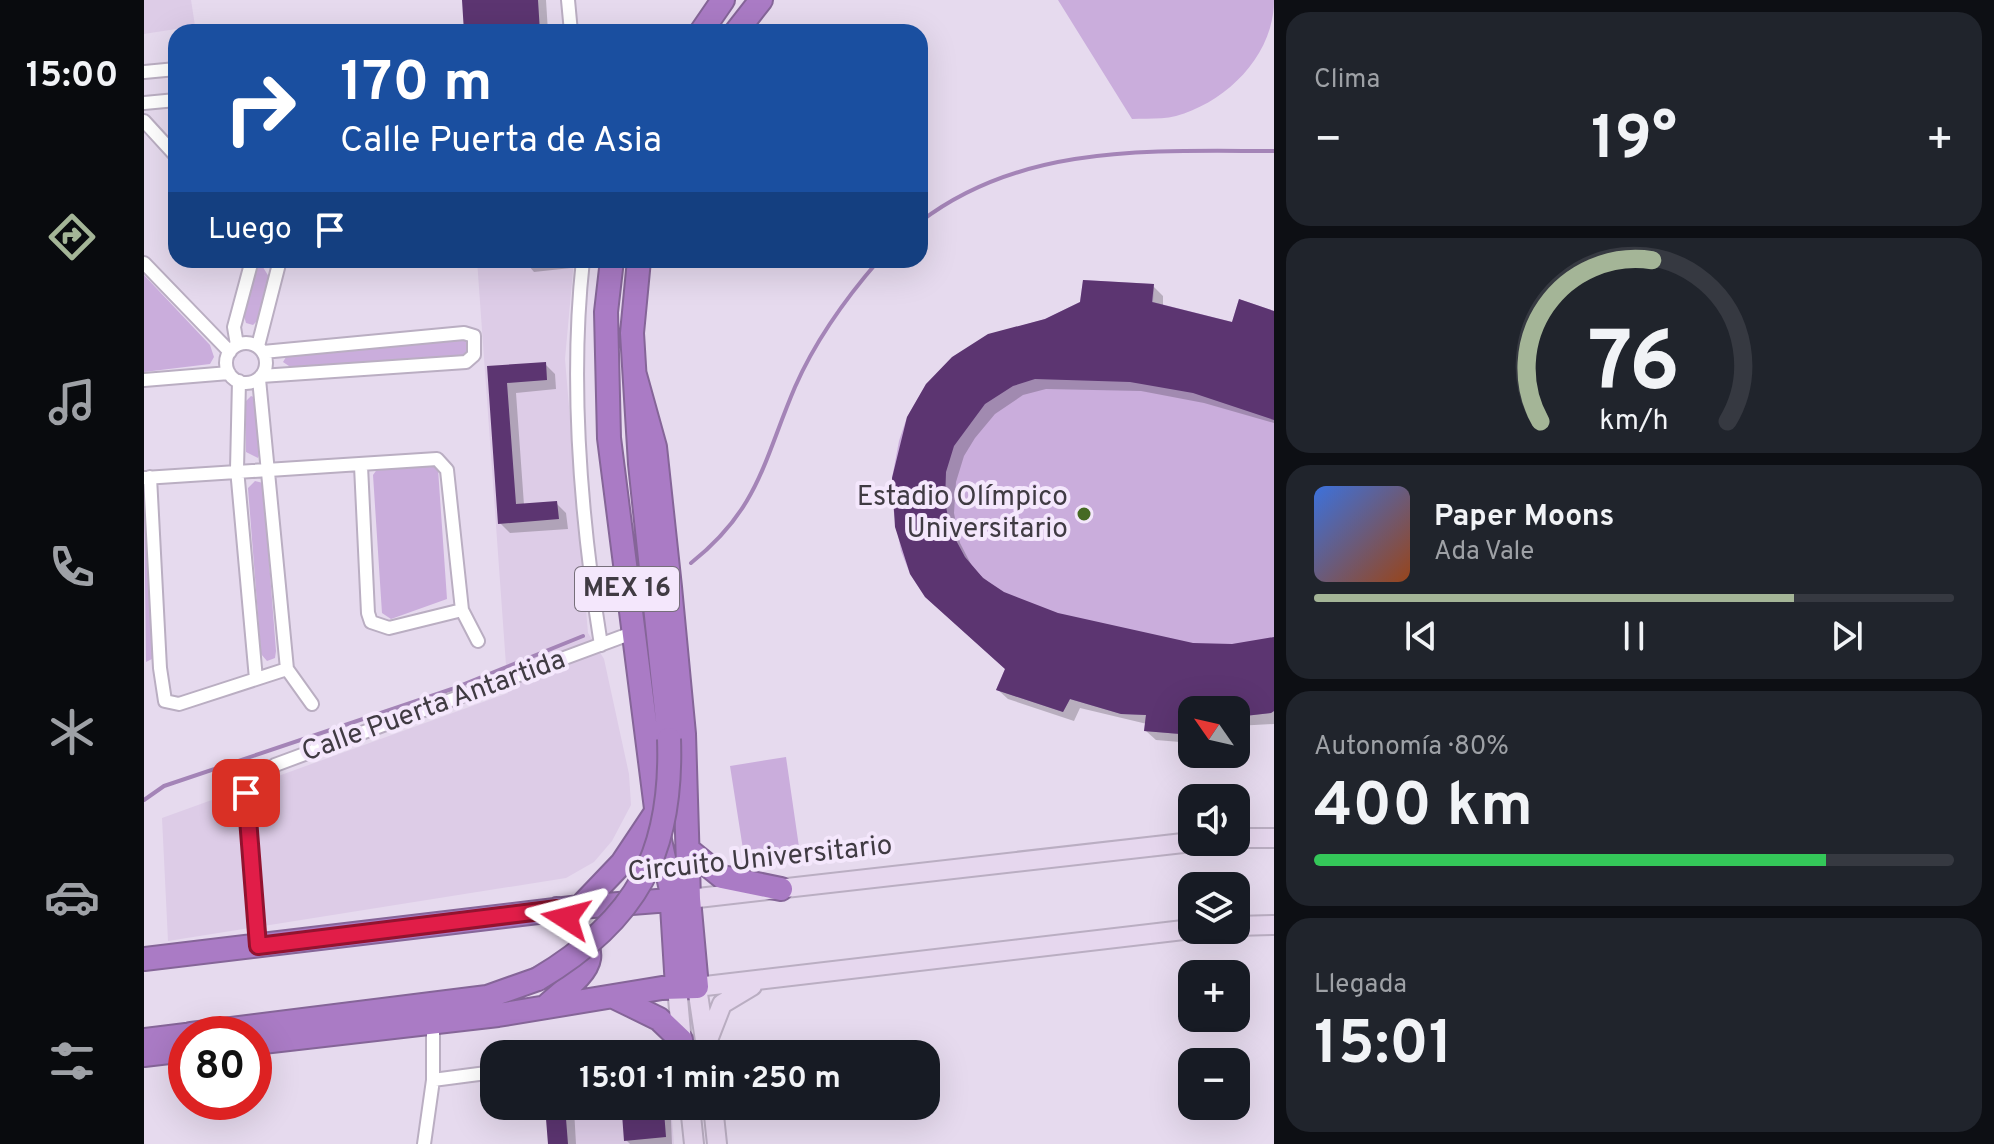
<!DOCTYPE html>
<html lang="es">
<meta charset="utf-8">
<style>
body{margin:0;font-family:Overpass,sans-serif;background:#20242c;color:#f1f3f6;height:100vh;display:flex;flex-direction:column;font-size:30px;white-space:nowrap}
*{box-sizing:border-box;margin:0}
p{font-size:26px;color:#9ea1a6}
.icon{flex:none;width:44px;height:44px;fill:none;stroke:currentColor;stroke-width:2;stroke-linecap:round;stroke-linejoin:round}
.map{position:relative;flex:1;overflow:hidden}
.details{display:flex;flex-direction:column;gap:12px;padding:12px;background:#0d0f14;width:720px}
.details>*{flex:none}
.top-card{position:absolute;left:24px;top:24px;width:760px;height:244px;border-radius:24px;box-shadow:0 8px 32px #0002;background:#1a4fa0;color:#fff;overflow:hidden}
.needle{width:52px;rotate:304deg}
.fabs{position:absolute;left:1034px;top:696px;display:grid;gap:16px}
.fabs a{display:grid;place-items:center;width:72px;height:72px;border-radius:16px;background:#171b24;box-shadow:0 8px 32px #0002;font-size:40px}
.speed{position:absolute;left:24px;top:1016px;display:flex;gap:16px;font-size:40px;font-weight:700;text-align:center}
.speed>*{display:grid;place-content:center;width:104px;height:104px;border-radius:50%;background:#171b24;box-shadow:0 8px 32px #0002;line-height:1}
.speed .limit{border:12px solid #d22;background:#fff;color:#111}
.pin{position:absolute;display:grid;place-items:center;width:68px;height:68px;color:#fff;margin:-34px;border-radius:16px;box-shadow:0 4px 12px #0006}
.me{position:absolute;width:88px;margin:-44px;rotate:279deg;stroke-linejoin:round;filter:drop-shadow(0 0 6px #0008)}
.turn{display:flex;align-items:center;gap:28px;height:168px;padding:0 40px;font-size:36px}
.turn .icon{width:104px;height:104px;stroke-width:2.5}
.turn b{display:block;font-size:56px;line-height:68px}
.then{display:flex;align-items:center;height:76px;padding:0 40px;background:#0003;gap:16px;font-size:30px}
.big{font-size:60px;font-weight:700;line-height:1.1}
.details .widget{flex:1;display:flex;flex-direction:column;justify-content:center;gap:12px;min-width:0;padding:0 28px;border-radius:24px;background:#20242c}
.details .dial{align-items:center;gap:0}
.dial svg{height:208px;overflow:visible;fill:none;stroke:#363941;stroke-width:7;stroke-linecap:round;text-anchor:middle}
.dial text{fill:#f1f3f6;stroke:none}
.song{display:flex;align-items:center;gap:24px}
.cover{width:96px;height:96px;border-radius:12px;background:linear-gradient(135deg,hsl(220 70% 55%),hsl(20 70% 35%))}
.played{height:8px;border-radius:4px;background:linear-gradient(90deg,#a4b597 75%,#363941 75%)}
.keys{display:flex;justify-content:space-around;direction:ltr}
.heat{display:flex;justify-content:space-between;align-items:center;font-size:44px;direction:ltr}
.charge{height:12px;border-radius:6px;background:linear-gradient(90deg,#34c759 80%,#363941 0)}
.trip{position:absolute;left:336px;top:1040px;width:460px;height:80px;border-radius:24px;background:#171b24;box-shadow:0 8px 32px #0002;font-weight:700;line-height:80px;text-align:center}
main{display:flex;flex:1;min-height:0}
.dock{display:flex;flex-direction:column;width:144px;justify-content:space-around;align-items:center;background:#090b0e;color:#9ea1a6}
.dock .icon{width:56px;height:56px}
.dock .active{color:#a4b597}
.dock b{font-size:36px;color:#f1f3f6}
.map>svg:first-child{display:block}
.built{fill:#ddcce7}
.green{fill:#caaddc}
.shadow{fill:#0003}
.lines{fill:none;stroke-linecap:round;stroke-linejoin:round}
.stream{stroke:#a484b7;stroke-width:4}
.building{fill:#5c3571}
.street-casing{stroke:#baaec2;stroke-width:16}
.secondary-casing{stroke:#baaec2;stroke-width:22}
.highway-casing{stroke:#856598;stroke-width:26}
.street{stroke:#fff;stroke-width:12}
.secondary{stroke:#e6d7ee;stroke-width:18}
.highway{stroke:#aa7bc5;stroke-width:22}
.highway-bridge-casing{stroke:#856598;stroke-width:26;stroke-linecap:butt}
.highway-bridge{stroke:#aa7bc5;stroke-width:22}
.route-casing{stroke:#92132f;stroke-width:20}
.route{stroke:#e11d48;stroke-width:14}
.poi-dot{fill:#466a23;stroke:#f4e7fc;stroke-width:3}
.labels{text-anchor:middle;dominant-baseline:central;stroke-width:8;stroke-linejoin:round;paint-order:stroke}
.shield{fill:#f4e7fc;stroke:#766f7a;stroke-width:2}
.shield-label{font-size:26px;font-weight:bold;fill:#403b43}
.poi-label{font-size:28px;fill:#403b43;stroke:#f4e7fc;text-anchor:end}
.street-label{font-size:28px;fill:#403b43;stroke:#f4e7fc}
</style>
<main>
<nav class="dock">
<b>15:00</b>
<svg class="icon active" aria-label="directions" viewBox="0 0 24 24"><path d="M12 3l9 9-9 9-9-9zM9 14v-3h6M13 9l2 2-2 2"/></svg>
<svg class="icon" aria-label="music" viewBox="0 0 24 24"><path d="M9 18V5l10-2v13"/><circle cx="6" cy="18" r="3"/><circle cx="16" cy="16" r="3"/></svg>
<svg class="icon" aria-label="phone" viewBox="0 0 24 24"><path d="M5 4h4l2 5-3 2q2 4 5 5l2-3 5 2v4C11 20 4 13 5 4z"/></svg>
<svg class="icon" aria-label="climate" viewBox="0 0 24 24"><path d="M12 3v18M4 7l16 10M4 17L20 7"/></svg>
<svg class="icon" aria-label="car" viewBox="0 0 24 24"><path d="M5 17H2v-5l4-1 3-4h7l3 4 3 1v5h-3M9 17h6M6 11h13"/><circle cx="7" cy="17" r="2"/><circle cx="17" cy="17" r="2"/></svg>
<svg class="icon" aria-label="filters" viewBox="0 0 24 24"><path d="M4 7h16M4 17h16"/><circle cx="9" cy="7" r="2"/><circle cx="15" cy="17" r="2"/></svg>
</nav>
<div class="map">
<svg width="1130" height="1144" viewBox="0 0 1130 1144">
<rect width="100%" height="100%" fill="#e6daee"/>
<path class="built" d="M0,0H47L51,26L0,34Z
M333,260H430L421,359L444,633L460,659L485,774L487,805L468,841L450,862L422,878L24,941L18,818L364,693Z
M401,1106H527L530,1144H404Z"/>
<path class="green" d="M914,0H1130C1130,56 1082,102 1032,116C1018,120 1002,118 988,119Z
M117,264L125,277L114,320L109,325L102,323L100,316L109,272Z
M0,275L66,345L70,357L66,364L0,372Z
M939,280L1010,284L1009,302L1088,322L1095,299L1130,311V711L1127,713L1092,717V710H1048V735L1000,731L1002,715L977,714L926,699L919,712L852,690L861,669L781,597L766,574L757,551L748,502V478L755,441L763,417L782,384L844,335L901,319L936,302Z
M323,339L328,344L322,356L148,368L139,362L145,352Z
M107,396L112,398L117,451L114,458L102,452V401Z
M288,465L294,469L303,599L247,619L238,613L229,475L234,468Z
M111,481L119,483L132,651L131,658L123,661L117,654L104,488Z
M0,494L14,650L10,658L2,662Z
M642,757L656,854L601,862L586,766Z"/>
<path class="shadow" d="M321,0H402L404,32H324Z
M380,260H426L427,268L390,272Z
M1009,286L1019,296V307L1089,324L1130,313V423L1060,403L997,391L902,389L879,395L851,414L831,438L820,456L812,482L810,513L816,543L830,570L859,594L913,615L1049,645L1088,646L1130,638V724L1092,726V710H1048V743L1012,740L1002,731L1003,724L936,708L930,721L864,699L854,690L863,669L783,596L759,551L750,478L765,418Z
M401,364L411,374L412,389L372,393L380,505L412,503L422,513L424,529L366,533L356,523L345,368Z
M403,1106H453V1107L430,1109L432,1144H406Z
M519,1113L527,1120L528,1144H486L482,1140Z"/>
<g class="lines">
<path class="stream" d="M776,222C879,143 1008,151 1130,151
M547,563C615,509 619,462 651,387C672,339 701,299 735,260
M0,800L20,786L308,689L439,636"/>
</g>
<path class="building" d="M318,0H394L396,32H320Z
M939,280L1010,284L1008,302L1088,322L1095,299L1130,311V420L1049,393L986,382L891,379L869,386L841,404L810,446L802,472L801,502L807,531L821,557L839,578L860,592L914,613L1049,643L1088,644L1130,637V711L1127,713L1092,717V710H1048V735L1000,731L1002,715L977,714L926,699L919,712L852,690L861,669L781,597L766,574L751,527L748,478L763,417L782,384L808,357L844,334L901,319L936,302Z
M402,362L403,380L363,383L372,504L413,501L415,519L354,524L343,366Z
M401,1106H421L424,1144H404Z
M520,1111L522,1137L480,1141L478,1114Z"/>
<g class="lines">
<g class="street-casing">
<path id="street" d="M424,0L427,32
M0,72L32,69
M0,103L32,100
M0,121L32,156
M439,260C425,386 437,520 457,645
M0,263L86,352
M82 363a20 20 0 1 1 40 0a20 20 0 1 1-40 0Z
M93,345L90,327L108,260
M114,346L136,260
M117,376L322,362L330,355V336L320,333L119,352
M115,379L143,669L168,704
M0,380L85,373
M95,381L93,469L112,679
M6,477L16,668L21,701L35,704L143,669
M0,478L293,459L303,470L318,610L245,628L227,622L224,613L217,466
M318,610L334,641
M114,946L102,793L109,779L131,765L488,633
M289,1080L350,1072
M280,1144L289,1080V1023"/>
</g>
<g class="secondary-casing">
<path id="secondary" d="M1092,838H1130
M545,899L1048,842
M1092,926L1130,925
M533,987L539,1054
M564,1040L578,1004L608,986
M563,1054L553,987L1048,929
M546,1106L550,1144
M569,1106L573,1144"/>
</g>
<g class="highway-casing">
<path id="highway" d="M557,32L579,0
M592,32L617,0
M468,260L462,312L465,438L516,840L527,890L533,987
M495,260L488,333L496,464L525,739
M546,851L578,877L637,889
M436,907L478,863L514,809
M0,959L436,907L539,899
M470,997L515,1019L537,1040
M401,1007C448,966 466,958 413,909
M47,1034L343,997L394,979
M0,1040L42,1035
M110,1043L354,1015L518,988L553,987L545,899L540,734L526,587L511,447L491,375
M0,1055L42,1050"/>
</g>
<use href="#street" class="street"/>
<use href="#secondary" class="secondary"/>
<use href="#highway" class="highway"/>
<g class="highway-bridge-casing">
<path id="highway-bridge" d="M394,979C493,920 529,853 525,739"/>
</g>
<use href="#highway-bridge" class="highway-bridge"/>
</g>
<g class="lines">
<g class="route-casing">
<path id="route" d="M102,793L114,946L413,909L422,918"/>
</g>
<use href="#route" class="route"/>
</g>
<circle class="poi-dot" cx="940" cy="514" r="8"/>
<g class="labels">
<rect class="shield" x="431" y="567" width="104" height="44" rx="6"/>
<g class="shield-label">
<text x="483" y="589">MEX 16</text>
</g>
<g class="poi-label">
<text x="924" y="498">Estadio Olímpico<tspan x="924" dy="32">Universitario</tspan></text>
</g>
<g class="street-label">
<text transform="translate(290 707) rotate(-20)">Calle Puerta Antartida</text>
<text transform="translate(616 860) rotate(-6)">Circuito Universitario</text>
</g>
</g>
</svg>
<div class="fabs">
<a><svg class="needle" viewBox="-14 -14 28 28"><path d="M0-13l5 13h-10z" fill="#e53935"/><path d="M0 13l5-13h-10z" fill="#9ea1a6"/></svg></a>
<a><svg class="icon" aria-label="sound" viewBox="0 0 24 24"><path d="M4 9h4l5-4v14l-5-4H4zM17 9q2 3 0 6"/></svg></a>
<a><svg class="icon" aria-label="layers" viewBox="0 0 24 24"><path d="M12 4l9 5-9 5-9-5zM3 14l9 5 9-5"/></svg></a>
<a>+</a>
<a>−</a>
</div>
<div class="speed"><div class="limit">80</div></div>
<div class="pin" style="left:102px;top:793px;background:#d93025"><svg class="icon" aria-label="arrive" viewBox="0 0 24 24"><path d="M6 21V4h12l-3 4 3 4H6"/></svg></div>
<svg class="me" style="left:422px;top:918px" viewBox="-20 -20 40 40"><path d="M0-17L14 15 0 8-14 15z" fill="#e11d48" stroke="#fff" stroke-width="4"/></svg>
<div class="trip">15:01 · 1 min · 250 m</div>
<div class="top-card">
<div class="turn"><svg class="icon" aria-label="right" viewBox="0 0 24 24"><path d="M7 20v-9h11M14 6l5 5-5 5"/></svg><div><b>170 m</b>Calle Puerta de Asia</div></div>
<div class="then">Luego<svg class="icon" aria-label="arrive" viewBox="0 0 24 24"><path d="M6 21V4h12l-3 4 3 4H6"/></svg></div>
</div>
</div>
<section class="details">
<div class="widget"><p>Clima</p>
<div class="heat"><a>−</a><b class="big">19°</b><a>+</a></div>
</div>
<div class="widget dial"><svg viewBox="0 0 100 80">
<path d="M14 69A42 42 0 1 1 86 69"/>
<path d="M14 69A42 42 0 0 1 57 7" stroke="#a4b597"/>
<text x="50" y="56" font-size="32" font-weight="700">76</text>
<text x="50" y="72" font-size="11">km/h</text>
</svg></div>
<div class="widget">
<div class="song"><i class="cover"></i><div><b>Paper Moons</b><p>Ada Vale</p></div></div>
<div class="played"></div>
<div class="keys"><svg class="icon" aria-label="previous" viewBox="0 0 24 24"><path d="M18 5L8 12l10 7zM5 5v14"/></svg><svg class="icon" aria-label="pause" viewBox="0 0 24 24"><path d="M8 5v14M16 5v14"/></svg><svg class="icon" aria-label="next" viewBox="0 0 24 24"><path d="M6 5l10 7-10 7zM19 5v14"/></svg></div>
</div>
<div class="widget"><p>Autonomía · 80%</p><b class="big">400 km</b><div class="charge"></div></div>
<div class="widget"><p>Llegada</p><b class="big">15:01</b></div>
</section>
</main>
